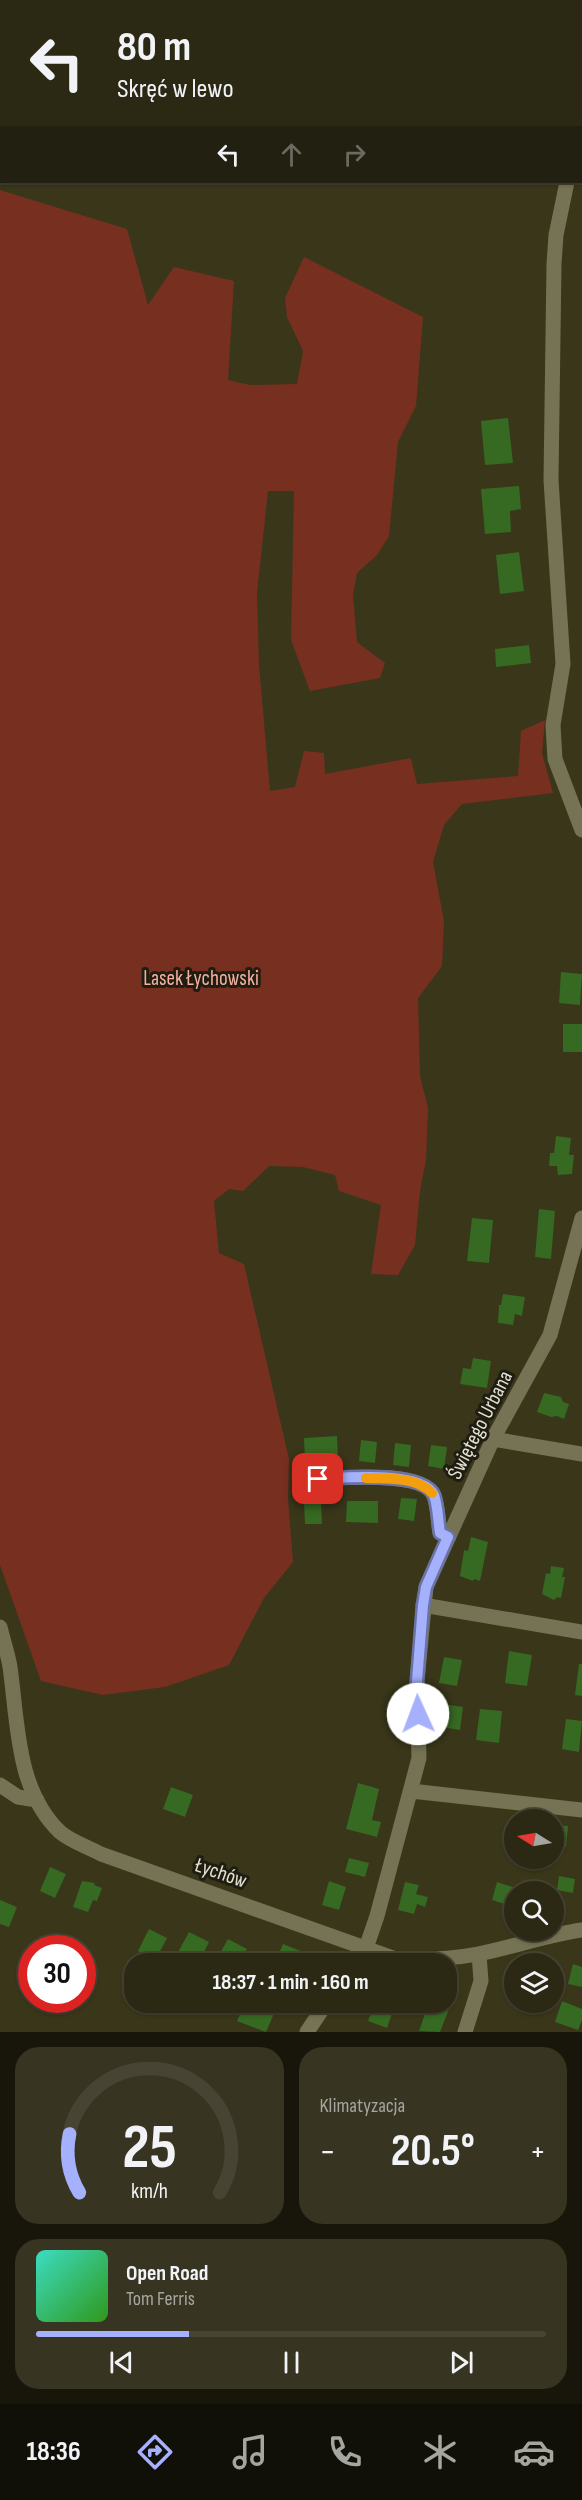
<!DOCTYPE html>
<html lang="pl">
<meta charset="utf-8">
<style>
body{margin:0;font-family:"Sofia Sans Condensed",sans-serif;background:#373422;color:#f1f3f6;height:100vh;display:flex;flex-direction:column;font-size:22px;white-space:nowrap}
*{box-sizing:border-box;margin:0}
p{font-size:20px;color:#a6a6a0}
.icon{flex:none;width:33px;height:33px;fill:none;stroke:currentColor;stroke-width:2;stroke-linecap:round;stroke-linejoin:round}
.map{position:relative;height:2032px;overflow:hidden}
.panel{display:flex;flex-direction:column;gap:15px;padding:15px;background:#18160b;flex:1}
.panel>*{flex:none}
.banner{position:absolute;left:0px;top:0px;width:582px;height:183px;box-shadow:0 2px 4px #0004,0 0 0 2px #474434;background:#2b2814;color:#f1f3f6;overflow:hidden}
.needle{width:39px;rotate:281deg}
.tools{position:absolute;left:504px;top:1809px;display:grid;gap:12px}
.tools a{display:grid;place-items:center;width:60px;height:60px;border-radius:50%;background:#2b2814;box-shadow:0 2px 4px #0004,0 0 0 2px #474434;font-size:30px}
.speed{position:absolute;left:18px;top:1935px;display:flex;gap:12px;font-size:30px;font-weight:700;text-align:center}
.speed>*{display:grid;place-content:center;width:78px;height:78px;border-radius:50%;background:#2b2814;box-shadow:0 2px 4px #0004,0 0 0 2px #474434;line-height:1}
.speed .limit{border:9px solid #d22;background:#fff;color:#111}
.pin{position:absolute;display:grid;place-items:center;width:51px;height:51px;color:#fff;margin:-26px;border-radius:12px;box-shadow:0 3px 9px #0006}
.me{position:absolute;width:66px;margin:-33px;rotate:358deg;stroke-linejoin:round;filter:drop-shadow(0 0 4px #0008)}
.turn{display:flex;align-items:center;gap:21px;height:126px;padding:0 18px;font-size:27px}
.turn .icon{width:78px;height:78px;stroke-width:2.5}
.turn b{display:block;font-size:42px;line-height:51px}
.lanes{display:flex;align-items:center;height:57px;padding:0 18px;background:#0003;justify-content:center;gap:30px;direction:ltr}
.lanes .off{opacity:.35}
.big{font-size:45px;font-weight:700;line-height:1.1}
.panel .tile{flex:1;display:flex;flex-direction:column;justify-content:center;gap:9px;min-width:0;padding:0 21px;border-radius:24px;background:#373422}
.panel .dial{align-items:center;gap:0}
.dial svg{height:156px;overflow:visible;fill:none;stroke:#474434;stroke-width:7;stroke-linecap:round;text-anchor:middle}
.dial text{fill:#f1f3f6;stroke:none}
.song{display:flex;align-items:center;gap:18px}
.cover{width:72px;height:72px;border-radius:9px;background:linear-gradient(135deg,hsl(170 70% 55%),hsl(110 70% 35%))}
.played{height:6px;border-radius:3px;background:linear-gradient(90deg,#a5b1fc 30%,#474434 30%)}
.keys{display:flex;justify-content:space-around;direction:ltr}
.heat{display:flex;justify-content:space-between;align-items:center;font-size:33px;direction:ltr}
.panel .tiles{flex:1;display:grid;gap:15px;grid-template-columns:1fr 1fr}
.tile:last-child{grid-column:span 2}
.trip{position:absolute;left:124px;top:1953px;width:333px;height:60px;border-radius:24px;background:#2b2814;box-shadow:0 2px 4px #0004,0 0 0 2px #474434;font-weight:700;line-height:60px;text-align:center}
.tab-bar{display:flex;height:96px;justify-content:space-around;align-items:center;background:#111008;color:#a6a6a0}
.tab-bar .icon{width:42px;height:42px}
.tab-bar .on{color:#a5b1fc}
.tab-bar b{font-size:27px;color:#f1f3f6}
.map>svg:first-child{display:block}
.green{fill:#773020}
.building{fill:#366922}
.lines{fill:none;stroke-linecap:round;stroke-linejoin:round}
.minor{stroke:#757354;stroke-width:15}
.route-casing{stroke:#6b73a4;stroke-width:15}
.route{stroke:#a5b1fc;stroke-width:10}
.slow{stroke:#f59e0b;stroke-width:10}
.labels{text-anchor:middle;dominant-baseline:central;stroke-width:6;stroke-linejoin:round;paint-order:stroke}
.park-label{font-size:21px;fill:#f7b09e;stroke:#1f1d11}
.street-label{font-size:21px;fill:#e3e1d1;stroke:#1f1d11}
</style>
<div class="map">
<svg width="582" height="2032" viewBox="0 0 582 2032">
<rect width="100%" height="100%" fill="#39361a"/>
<path class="green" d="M406,0H537V1L407,2Z
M0,190L127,229L148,305L174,267L234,281L228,380L250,385L297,384L303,351L287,317L285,298L304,257L423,317L416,406L398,442L389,536L377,555L357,573L353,595L357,642L385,663L380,678L310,691L291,640L294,491H268L257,593L259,665L270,791L295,787L304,751L324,753L325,774L411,758L417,784L518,776L521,731L545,720L542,753L553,793L462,804L444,825L433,862L444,921L442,966L418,998L420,1076L428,1108L426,1160L420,1191L415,1245L398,1275L371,1274L381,1205L339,1191L335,1175L303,1167L269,1166L243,1191L229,1189L214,1201L219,1253L244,1264L289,1459L288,1499L293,1562L264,1598L229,1665L165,1687L103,1695L41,1681L0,1565Z"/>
<path class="building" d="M508,418L513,463L485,465L481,421Z
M519,486L521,509L510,511L511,532L485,534L481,489Z
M519,552L524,591L500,594L496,555Z
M529,645L531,663L496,667L495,649Z
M561,972L582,974L580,1005L559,1003Z
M563,1024H582V1052H563Z
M556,1136L571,1138L569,1155H574L572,1174L558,1175L557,1166H549L550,1153H554Z
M539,1209L555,1211L551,1259L535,1257Z
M472,1218L493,1220L489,1263L467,1261Z
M503,1294L525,1297L522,1316L515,1314L513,1325L498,1323L499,1305H501Z
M473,1358L491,1361L487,1388L460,1384L463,1368L471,1369Z
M544,1393L561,1397L563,1402L569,1404L564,1419L557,1416L551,1417L537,1412Z
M337,1436L338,1458H330V1462H314V1459L305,1460L304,1438Z
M361,1440L377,1442L375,1463L359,1461Z
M395,1443L411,1445L409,1467L393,1465Z
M431,1445L447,1447L444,1469L428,1466Z
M401,1498L417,1499L414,1521L398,1519Z
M321,1501L322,1524H305L304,1502Z
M347,1501H378V1523L346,1522Z
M471,1537L488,1542L480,1581L474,1579L473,1581L460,1576L464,1550L468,1551Z
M551,1566L564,1568L562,1577H565L561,1598L557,1597L554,1600L542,1594L546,1573L550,1574Z
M509,1651L532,1655L527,1686L505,1683Z
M444,1657L462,1660L457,1686L439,1683Z
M579,1664H582V1696L575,1695Z
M438,1703L463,1707L460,1730L435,1726Z
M480,1709L502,1711L499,1743L476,1740Z
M566,1719L582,1721L579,1752L562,1749Z
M358,1783L379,1789L372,1820L381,1822L377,1837L346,1829Z
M171,1787L193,1795L185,1817L163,1809Z
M556,1825L568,1826L566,1847L554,1846Z
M511,1830L514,1831V1853L508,1852Z
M349,1858L369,1863L365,1877L345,1872Z
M50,1867L66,1874L55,1898L40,1891Z
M559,1876L575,1879L573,1893L557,1890Z
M82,1881L95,1883L94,1885L102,1888L97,1901L93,1900L88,1912L73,1907Z
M329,1881L346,1887L339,1910L322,1905Z
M405,1882L419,1885L416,1894L428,1897L425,1907L417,1904L414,1914L398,1910Z
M497,1882L525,1891L514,1892V1907L492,1900Z
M0,1900L17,1907L9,1927L0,1924Z
M149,1929L167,1938L156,1959L138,1951Z
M189,1932L209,1942L198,1964H191L176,1956Z
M228,1939L247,1949L238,1964H229L218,1957Z
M283,1944L303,1952L298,1964H274Z
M573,1964L582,1967V1987L568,1984Z
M562,2001L582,2009V2020L578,2030L555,2022Z
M257,2002H279L266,2032L237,2021L245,2003L255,2007Z
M375,2002H396L387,2028L368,2021Z
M429,2002L449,2009L440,2032L419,2031Z"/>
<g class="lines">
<path class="minor" d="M580,124L582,119
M567,182L556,235L554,264L551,480L563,664L553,725L555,759L582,830
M493,1439L582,1454
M318,1479C341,1478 423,1470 434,1496C438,1506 438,1522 440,1533L449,1537
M423,1605L582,1632
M0,1627C3,1640 8,1654 10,1667C18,1723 16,1790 60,1832C70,1841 88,1847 101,1854L396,1959C423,1960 451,1959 478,1954C513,1947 547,1935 582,1930
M0,1785L18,1797L37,1800
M411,1791L582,1810
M355,1964L366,1948L377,1916L419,1758L417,1681L426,1587L493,1439L550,1335L582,1218
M307,2032L327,2002
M465,2032L481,1981L479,1954"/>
</g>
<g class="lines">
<g class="route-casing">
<path id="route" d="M318,1479C341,1478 423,1470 434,1495C438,1506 438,1521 440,1533L448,1537L426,1587L423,1605L417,1681L418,1714"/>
</g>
<use href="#route" class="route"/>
<path class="slow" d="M366,1478C388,1479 415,1476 432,1493"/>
</g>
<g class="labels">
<g class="park-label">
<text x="201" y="978">Lasek Łychowski</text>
</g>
<g class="street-label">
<text transform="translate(480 1425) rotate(-63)">Świętego Urbana</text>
<text transform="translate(221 1873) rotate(19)">Łychów</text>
</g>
</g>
</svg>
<div class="tools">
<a><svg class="needle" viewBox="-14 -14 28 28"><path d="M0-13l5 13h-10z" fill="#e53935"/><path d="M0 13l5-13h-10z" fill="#a6a6a0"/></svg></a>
<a><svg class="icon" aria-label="search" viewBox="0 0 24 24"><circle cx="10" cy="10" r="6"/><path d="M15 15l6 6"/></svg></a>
<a><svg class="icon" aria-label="layers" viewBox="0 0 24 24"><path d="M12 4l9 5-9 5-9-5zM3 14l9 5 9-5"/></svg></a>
</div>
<div class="speed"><div class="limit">30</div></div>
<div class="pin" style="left:318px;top:1479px;background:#d93025"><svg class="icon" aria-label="arrive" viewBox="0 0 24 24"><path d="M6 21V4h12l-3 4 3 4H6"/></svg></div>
<svg class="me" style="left:418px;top:1714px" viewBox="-20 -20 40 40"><circle r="19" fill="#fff"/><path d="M0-13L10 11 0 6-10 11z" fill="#a5b1fc"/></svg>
<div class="trip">18:37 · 1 min · 160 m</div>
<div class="banner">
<div class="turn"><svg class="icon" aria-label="left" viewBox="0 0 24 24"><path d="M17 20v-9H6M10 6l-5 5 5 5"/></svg><div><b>80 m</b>Skręć w lewo</div></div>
<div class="lanes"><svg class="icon" aria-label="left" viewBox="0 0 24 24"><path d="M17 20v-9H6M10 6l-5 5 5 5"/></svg><svg class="icon off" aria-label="ahead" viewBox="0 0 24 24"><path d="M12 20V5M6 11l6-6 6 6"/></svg><svg class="icon off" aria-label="right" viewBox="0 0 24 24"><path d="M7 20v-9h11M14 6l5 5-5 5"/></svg></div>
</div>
</div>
<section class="panel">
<div class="tiles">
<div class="tile dial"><svg viewBox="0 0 100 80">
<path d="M14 69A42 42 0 1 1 86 69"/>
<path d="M14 69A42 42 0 0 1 9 39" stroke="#a5b1fc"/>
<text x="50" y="56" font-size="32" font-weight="700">25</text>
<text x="50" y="72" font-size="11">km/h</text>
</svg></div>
<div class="tile"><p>Klimatyzacja</p>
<div class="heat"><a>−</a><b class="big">20.5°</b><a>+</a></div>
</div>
<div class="tile">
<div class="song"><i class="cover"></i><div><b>Open Road</b><p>Tom Ferris</p></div></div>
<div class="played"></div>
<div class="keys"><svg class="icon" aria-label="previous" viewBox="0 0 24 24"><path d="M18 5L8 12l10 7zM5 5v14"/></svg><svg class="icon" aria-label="pause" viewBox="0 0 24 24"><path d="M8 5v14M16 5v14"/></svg><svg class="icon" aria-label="next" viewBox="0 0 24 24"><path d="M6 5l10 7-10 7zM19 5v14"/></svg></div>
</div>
</div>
</section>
<nav class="tab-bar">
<b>18:36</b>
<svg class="icon on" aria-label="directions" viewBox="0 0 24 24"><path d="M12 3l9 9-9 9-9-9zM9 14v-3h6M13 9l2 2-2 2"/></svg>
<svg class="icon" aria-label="music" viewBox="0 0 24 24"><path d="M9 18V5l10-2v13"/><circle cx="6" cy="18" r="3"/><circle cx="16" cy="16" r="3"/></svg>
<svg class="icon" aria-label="phone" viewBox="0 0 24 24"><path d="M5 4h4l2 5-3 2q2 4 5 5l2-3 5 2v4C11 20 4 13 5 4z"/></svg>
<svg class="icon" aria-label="climate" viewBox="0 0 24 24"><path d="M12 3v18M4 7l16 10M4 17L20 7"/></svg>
<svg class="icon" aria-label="car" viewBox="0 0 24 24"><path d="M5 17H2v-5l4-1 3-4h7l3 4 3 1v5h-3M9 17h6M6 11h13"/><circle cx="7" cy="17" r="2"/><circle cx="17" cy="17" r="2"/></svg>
</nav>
